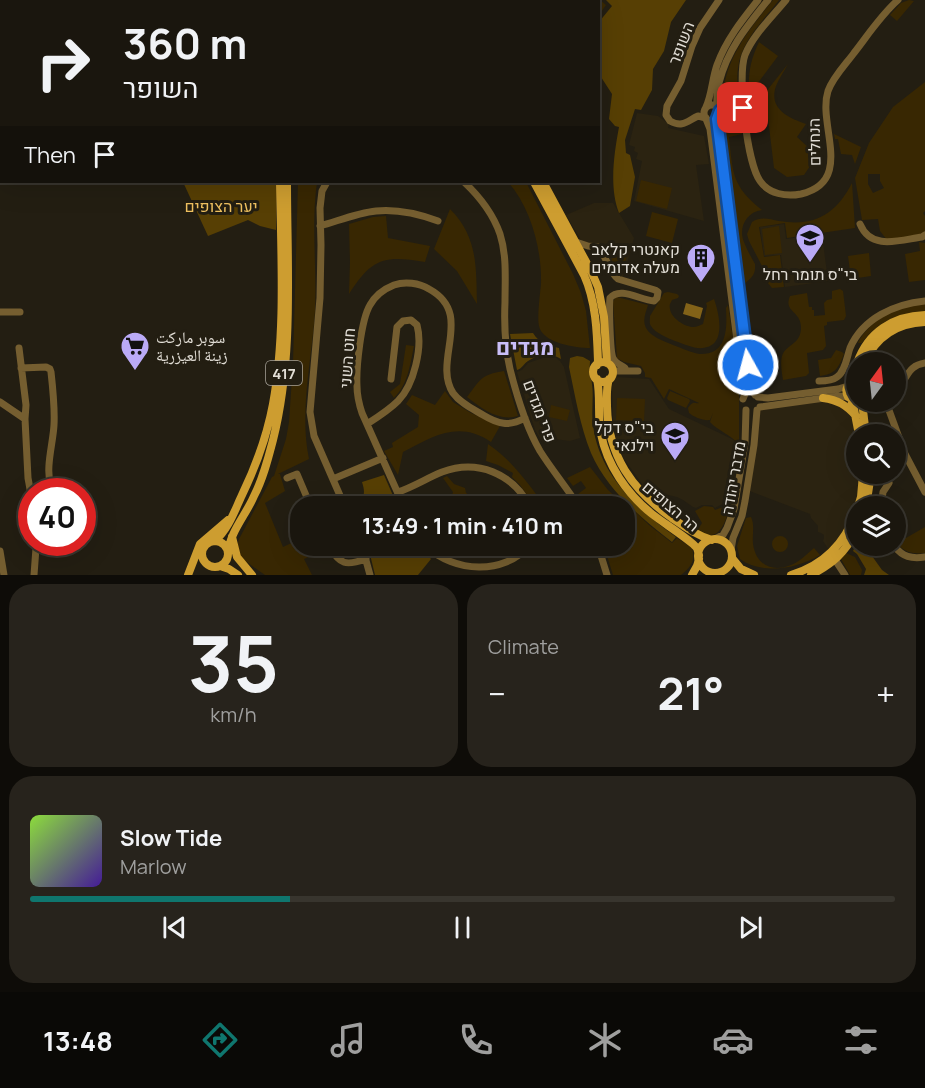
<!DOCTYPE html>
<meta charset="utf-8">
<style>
body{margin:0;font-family:Manrope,"Noto Naskh Arabic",Heebo,sans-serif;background:#27231c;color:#f1f3f6;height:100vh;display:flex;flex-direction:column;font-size:22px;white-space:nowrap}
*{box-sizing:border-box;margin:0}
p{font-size:20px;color:#9f9f9e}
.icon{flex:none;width:33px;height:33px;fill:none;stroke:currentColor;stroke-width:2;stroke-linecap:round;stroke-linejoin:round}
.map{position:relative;height:575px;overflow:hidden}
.panel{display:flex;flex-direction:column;gap:9px;padding:9px;background:#0e0c08;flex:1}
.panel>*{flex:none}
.banner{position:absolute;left:0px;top:0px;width:600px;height:183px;box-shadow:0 6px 24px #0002,0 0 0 2px #38352e;background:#1a160e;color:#f1f3f6;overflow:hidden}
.needle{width:39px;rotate:15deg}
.controls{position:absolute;left:846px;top:352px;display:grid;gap:12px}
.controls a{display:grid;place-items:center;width:60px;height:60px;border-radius:50%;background:#1a160e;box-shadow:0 6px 24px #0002,0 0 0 2px #38352e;font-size:30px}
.speed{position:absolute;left:18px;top:478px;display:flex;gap:12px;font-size:30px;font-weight:700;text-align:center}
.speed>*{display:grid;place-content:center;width:78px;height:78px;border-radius:50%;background:#1a160e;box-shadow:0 6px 24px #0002,0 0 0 2px #38352e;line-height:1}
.speed .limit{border:9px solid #d22;background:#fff;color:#111}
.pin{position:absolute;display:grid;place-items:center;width:51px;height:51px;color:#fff;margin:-26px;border-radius:12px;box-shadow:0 3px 9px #0006}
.me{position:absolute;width:66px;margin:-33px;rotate:353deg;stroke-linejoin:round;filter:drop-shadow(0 0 4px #0008)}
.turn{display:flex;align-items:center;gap:21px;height:126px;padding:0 24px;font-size:27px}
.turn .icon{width:78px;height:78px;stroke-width:2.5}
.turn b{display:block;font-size:42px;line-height:51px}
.then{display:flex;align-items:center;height:57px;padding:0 24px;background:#0003;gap:12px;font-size:22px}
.big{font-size:45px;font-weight:700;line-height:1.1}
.panel .widget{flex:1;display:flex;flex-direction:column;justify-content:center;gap:9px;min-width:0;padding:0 21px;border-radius:24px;background:#27231c}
.panel .dial{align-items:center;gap:0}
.dial b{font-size:78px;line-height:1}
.song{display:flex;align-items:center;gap:18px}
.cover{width:72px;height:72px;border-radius:9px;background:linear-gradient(135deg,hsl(90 70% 55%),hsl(260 70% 35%))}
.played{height:6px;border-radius:3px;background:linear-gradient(90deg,#0f766e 30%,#38352e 30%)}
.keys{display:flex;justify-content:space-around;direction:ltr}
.heat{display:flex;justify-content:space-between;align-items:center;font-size:33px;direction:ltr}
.panel .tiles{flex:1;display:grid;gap:9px;grid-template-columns:1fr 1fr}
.widget:last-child{grid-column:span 2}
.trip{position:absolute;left:290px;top:496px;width:345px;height:60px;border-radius:24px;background:#1a160e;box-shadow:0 6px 24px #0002,0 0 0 2px #38352e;font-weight:700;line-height:60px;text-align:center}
.menu{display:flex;height:96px;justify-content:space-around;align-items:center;background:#0a0906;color:#9f9f9e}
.menu .icon{width:42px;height:42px}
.menu .active{color:#0f766e}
.menu b{font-size:27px;color:#f1f3f6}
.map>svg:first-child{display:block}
.built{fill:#2b2311}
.green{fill:#382702;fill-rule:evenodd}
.forest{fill:#573f04}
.water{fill:#826218}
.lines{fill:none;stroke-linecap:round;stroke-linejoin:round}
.minor{stroke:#755e30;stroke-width:7}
.major{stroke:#cd9d30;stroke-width:8}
.route-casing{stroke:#114b97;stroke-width:15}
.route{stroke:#1a73e8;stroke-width:10}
.labels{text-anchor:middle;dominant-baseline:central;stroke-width:6;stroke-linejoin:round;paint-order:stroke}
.shield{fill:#231e12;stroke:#a9a49b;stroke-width:1.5}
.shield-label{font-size:15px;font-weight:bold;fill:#e2ded6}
.street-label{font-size:16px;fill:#e2ded6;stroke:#231e12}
.park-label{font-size:16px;fill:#efc160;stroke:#231e12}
.poi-label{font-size:16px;fill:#e2ded6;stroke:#231e12;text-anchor:end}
.district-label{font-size:22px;font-weight:bold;fill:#c9bef7;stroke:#231e12}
</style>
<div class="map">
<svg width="925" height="575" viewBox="0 0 925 575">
<rect width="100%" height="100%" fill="#231e12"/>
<path class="built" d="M637,113L658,116L669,124L668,128L704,136L709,164L696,165L704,221L634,201L642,161L636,159L638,153L634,151L635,147L629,145Z
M594,203H613L634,238L623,278L618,276L599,244L586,242L581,240L566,215Z
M784,224L786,239L822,234L828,281L785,287L781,255L764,256L760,227Z
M549,356L555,357L560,361L564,367L580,438L570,441L554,439L543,443L535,430L517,372L522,370L528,363Z
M616,377L649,379L669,409L732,439L736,442L738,446L730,497L726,502L715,508L712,505H702L696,508L693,507L683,500L677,497L664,494L650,495L624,459L616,439L613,419L612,386Z
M823,398L851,410L856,435V474H863L859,506L831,553L823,541L824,538V535L821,533L818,532V526L811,518L810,514L747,490L757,410Z"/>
<path class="green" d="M483,0H600L606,5L599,15L598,2H484Z
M773,0H779C763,21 741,41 738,68C736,79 739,90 738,101L735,104H726C721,98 723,93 724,86C730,52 752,26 773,0Z
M909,0L914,1L897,21L890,15L901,3Z
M759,42L778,56L749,95C748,74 750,61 759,42Z
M788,64C784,71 779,79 776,86C768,109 789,118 806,124L797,137L810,149L812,163L804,175L787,177L774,168L765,93Z
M925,82V211L923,213L925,216V231L917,236L887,240L880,231L878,219L862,220L855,178L869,143L893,107ZM868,174H880V181L884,188L873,193L868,184Z
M735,114L740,117L742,134L729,137C733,174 732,186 762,210C746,212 738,228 744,242C747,250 751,257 755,264C756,274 752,278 744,284L740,276L723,121L724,116Z
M834,134L861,147L855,164L852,155L841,154L838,139H835Z
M641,180L672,188L667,209L636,201Z
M298,182H317C311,225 317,268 315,311C312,360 299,411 309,459L278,474H280L285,491L265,503L283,547L300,539V546H323L325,549L304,559L312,575H265L241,558L237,546L239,539L272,477L274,476L286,439L289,422L293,363Z
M508,182H526L573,274L581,293L586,311L590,348C576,348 542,343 539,326C537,318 540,294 541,284C542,250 531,208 508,182Z
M852,183L855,228L787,238L785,223L759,227L764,257L780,255L784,287L772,288L767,282L762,266L749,241L747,234L752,222C761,216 769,219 779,221C815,227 836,214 852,183Z
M450,209C478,237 476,267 477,304L457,271L434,249Z
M652,212L678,219L672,243L646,236Z
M386,216L388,238L430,246L425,262C384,255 372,258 349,294L350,262L349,224L373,217Z
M779,226L782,253L765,255L762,229Z
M919,242L925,243V280L909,282L905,254L920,251Z
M616,243L629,246L624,267L611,264Z
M869,253L871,276L851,279L848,256Z
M840,289L843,291L846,316L844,320L827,322V325L824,326L826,346L823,350L807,353L809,373L806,376L783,380C782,373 780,363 782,356C786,344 800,345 801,329C802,310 783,313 790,296L807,293L809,307H812V310H814V316L825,315L824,303L827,300L832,299V291Z
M668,292L677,294L679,296L678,298L672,300C670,304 669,305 670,309C671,318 685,327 693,327C697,327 700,325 703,324L707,306L706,303L714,299C719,313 727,346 703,348C694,349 684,344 675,341C668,338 655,333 651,326C649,323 650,320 650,316L664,293Z
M617,297L648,305C646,312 642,320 646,328C651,337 664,341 673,345C682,348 691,353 700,354C728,355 727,327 726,308L728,305L739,378V445C732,435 718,431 710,422L713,413L710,420C703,421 694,417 689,413L688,408C694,400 694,404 699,403L669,389L664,399L651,378L645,377V373L641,366L624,362L617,358L613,302L615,298Z
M925,303V312C899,312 877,322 862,343H858C864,329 883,314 897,309C906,306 916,305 925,303Z
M406,345L414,346C410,365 408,384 394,398L390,392L400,384Z
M836,350L842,352L844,354C838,369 835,374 820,376L818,360L831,358Z
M504,371L518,416C499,422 481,408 467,397C481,379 480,375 504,371Z
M445,391L453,402L471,413L500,426L491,442C459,420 433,436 403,452L398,475L384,451L393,447L392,443L418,427L419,415L406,404L412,395L435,405Z
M670,391L689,399L690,401L686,408L668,400L667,398Z
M617,398L645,399L644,421L616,420Z
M551,405L570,410L567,421L549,417Z
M488,444C510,459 523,477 539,498L531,501L520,485L512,477L513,473L498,465L486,461Z
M590,467L608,490L622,503L625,502L649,525L672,543L677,538L692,548C696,561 691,567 681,575H613L604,546H624V507H587L578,494L586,488L581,481L573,486L567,478Z
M447,476L454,484L465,488L466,493L488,507H441L450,502L453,492L443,478Z
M732,498C729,508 725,533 712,535C707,536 702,533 697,531L702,523L695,511L704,506L713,507L715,510L723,507Z
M751,517C755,525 752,535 753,544C756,565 772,573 791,565C799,562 807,554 814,548L820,555C797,569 762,575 740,559L737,546L746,518Z
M925,527V553C910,555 896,550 896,533L906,538Z
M772 544a8 8 0 1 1 16 0a8 8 0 1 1-16 0Z
M846,553L855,557L862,570L861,575H850L841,559Z"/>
<path class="forest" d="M606,0H686L671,22L664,51L653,69L652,90L641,110L635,109L625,140L626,153L630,155L635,177L630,206L619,213C609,187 614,154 619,127L615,126L609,119L612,94L601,77L599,67V22L612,6Z
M183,182H276V230L260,226L248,220L208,236Z
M533,333C540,344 547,345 559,348L561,359C551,352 538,354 528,361C523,364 523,368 517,370L510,334Z
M577,356L583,357L590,361C590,366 589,370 589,375C590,378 592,380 592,384C594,397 591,411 593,425C599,475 638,510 676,537L672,542C641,518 607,490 591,453C580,426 575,395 569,367L570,358Z
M384,475L398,507H352C362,497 367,498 362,482Z
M856,544V546H883L872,556L882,570L889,575H864L866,569L857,554L853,551Z
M368,546H420L431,559L418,575H375Z"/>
<path class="water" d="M686,303L703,308L700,319L683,314Z"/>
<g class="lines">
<path class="minor" d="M786,0C772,17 753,35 745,55C737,76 747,163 760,181C769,194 786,197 801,194C855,181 817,125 828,91C833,77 846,64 854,53C868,35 881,15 898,0
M356,2V0
M704 113a8 8 0 1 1 16 0a8 8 0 1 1-16 0Z
M706,107C712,94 712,79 717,65C726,40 742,20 758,0
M717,107C716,98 718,91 719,83C727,50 747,26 768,0
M720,111L743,108
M0,117H2
M706,118L698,116C687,121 683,128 670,121L666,115L667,106L681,81L692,46L700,28L719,0
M706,119L710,129L741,372L745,394L743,399
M717,119L751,385L753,392L755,395
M0,166H2
M327,182L322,191L320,208L321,245L320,298L310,412L314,436L345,507
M464,182C479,196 493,214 500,234C507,256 505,279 505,302C504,325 505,347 510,369C517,397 526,427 540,451C552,470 567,488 579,507
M860,224C871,251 900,240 922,237L925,235
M320,226C338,221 357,213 376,211C396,209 419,214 438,221
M576,242L588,246L598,247C607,257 608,270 618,279L655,290L658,292L657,298L654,301C640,300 620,286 610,298C609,306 610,352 613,358C615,363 621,365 625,368L626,371
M0,312H20
M19,348L26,405L25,419
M21,368L46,367L50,369L51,372C53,390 55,408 54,425C53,444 45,468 51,487L54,488
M613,371H638
M819,381C825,381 832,381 837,377C845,372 847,357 850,348C863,318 895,304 925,301
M896,388C909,379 906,366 925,363
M758,397L768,398L838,389L848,386
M0,402L25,419L28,478L32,500
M886,402L905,454L925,492
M760,407L839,396L849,397
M367,424C378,417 389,410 398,401C414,385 423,347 417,325L411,320L403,321L397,327L391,379
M287,478L297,474L311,507
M333,479L383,458
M398,492C413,487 427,478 442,472C477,459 513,473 530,507
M404,507L362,413C359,404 357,395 357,386C356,368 361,320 370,305C375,296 384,289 394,285C405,281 419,283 429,289C475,314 432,360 453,393C460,403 473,409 483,415C498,424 509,427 525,418
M881,507L883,492L889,483
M715,539L723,535L727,528L734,509L745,443L746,410
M329,546C340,565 346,566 366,559
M362,546L370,575
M426,546C454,573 505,575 528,546
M598,546L607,575
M894,546C903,557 911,559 925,557
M731,550L733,538L742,516L745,501L754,445L757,410
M0,551L4,575
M832,555L845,575
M34,575L36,548L35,543"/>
<path class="major" d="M463,0V2
M472,0V2
M287,2V0
M294,2V0
M534,182L584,275C596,302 597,331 598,361L597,365
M543,182L591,271L598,287L604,317L607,363
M593 372a10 10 0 1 1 20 0a10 10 0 1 1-20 0Z
M857,363C868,332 893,316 925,315
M864,363C876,337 896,323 925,322
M597,379C601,397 597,416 601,434C607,465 627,494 652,514C665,524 680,533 693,544L697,548L699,555
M609,379C606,388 607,397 607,406C608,456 632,490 672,518C685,527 696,535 712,540
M848,385L856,364
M823,398C838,400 846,405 856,416
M851,399L854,409L859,435
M856,400L848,397C844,389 848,382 856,382
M862,402L866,435
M858,507L861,497L863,474
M866,507L871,474
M232,537L237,557L252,575
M698 556a17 17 0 1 1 34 0a17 17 0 1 1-34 0Z
M215,541C229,528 234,512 242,495C256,466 267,436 273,404C286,333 281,254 280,182
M202 554a13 13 0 1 1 26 0a13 13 0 1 1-26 0Z
M228,554C229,533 246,515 254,496C263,479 268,459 273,440C294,357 287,267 287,182
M732,558L741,569L754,575
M220,566L229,569L238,575
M188,575L200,544L228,520
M692,575L697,566L699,559
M791,575C824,565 845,543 856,512
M811,575C833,563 845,553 856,531"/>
</g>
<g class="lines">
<g class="route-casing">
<path id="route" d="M743,108L720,111L717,119L748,365"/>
</g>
<use href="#route" class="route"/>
</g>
<defs>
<g id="school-pin" transform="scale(1.5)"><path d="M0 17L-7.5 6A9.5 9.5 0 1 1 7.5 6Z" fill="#baaaf6" stroke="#231e12"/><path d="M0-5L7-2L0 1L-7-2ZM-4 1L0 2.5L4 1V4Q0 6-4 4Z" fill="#111"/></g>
<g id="building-pin" transform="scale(1.5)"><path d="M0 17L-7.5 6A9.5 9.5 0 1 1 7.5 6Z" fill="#baaaf6" stroke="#231e12"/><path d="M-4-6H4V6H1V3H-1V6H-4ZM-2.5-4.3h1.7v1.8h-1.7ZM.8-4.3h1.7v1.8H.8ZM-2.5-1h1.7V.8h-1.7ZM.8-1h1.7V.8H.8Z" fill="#111"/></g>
<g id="supermarket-pin" transform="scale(1.5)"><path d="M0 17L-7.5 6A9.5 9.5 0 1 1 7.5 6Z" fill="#baaaf6" stroke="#231e12"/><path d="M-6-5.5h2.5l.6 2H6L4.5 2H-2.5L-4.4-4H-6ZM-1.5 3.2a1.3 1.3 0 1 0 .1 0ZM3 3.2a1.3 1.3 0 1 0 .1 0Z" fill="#111"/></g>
</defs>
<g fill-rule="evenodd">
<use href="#school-pin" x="810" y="238"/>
<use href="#building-pin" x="701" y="258"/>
<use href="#supermarket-pin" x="135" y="346"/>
<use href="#school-pin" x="675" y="436"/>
</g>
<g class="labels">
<rect class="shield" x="266" y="361" width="36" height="24" rx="4.5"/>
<g class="shield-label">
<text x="284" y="373">417</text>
</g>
<g class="street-label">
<text transform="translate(681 43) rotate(-69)">השופר</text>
<text transform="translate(814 142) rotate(-91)">הנחלים</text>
<text transform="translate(347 358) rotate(-86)">חוט השני</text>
<text transform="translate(540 411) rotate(69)">פרי מגדים</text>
<text transform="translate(733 478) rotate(-80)">מדבר יהודה</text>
<text transform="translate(671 506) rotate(40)">הר הצופים</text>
</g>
<g class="park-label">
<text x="221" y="206">יער הצופים</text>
</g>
<g class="poi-label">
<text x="680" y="249">קאנטרי קלאב<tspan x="680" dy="18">מעלה אדומים</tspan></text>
<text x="810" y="274" text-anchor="middle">בי"ס תומר רחל</text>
<text x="156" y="337" text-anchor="start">سوبر ماركت<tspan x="156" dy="18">زينة العيزرية</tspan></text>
<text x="654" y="427">בי"ס דקל<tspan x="654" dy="18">וילנאי</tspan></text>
</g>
<g class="district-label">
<text x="525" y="347">מגדים</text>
</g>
</g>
</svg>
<div class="controls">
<a><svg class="needle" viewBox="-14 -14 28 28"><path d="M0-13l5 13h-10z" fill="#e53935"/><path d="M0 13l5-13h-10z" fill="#9f9f9e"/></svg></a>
<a><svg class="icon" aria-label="search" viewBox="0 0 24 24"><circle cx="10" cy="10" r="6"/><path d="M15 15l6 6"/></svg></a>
<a><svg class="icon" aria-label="layers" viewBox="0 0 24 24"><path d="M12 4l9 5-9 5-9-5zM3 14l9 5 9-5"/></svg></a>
</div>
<div class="speed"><div class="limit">40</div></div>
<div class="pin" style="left:743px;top:108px;background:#d93025"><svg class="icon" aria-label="arrive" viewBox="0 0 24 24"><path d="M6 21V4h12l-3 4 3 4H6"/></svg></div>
<svg class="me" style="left:748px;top:365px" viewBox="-20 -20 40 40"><circle r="17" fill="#1a73e8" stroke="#fff" stroke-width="3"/><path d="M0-11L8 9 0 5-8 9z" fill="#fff"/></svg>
<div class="trip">13:49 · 1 min · 410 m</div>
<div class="banner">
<div class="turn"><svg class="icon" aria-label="right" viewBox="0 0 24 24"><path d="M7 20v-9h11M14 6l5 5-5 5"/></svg><div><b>360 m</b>השופר</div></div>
<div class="then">Then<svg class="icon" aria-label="arrive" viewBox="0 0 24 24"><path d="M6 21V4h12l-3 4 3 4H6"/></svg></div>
</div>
</div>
<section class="panel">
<div class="tiles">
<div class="widget dial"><b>35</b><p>km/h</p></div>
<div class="widget"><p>Climate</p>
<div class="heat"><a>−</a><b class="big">21°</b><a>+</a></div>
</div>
<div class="widget">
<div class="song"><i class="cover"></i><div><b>Slow Tide</b><p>Marlow</p></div></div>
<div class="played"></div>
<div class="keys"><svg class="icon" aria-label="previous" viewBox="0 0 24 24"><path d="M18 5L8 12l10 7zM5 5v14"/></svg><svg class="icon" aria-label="pause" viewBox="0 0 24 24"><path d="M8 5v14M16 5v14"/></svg><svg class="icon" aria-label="next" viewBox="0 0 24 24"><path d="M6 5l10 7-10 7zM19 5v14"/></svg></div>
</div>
</div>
</section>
<nav class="menu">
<b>13:48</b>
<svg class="icon active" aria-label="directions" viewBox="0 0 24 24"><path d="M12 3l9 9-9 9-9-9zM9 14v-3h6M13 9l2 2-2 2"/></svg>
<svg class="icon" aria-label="music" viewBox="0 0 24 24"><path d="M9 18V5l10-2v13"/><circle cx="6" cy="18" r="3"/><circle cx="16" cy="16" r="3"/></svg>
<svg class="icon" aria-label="phone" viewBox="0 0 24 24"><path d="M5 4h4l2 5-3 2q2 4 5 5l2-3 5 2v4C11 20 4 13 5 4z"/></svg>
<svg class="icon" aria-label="climate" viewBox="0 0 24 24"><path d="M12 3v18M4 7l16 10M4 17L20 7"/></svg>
<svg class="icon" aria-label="car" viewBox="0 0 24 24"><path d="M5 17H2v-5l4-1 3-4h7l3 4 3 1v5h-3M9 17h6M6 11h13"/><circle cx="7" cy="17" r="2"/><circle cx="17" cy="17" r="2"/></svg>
<svg class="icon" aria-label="filters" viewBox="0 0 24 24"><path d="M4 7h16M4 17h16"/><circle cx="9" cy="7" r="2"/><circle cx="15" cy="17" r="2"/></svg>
</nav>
